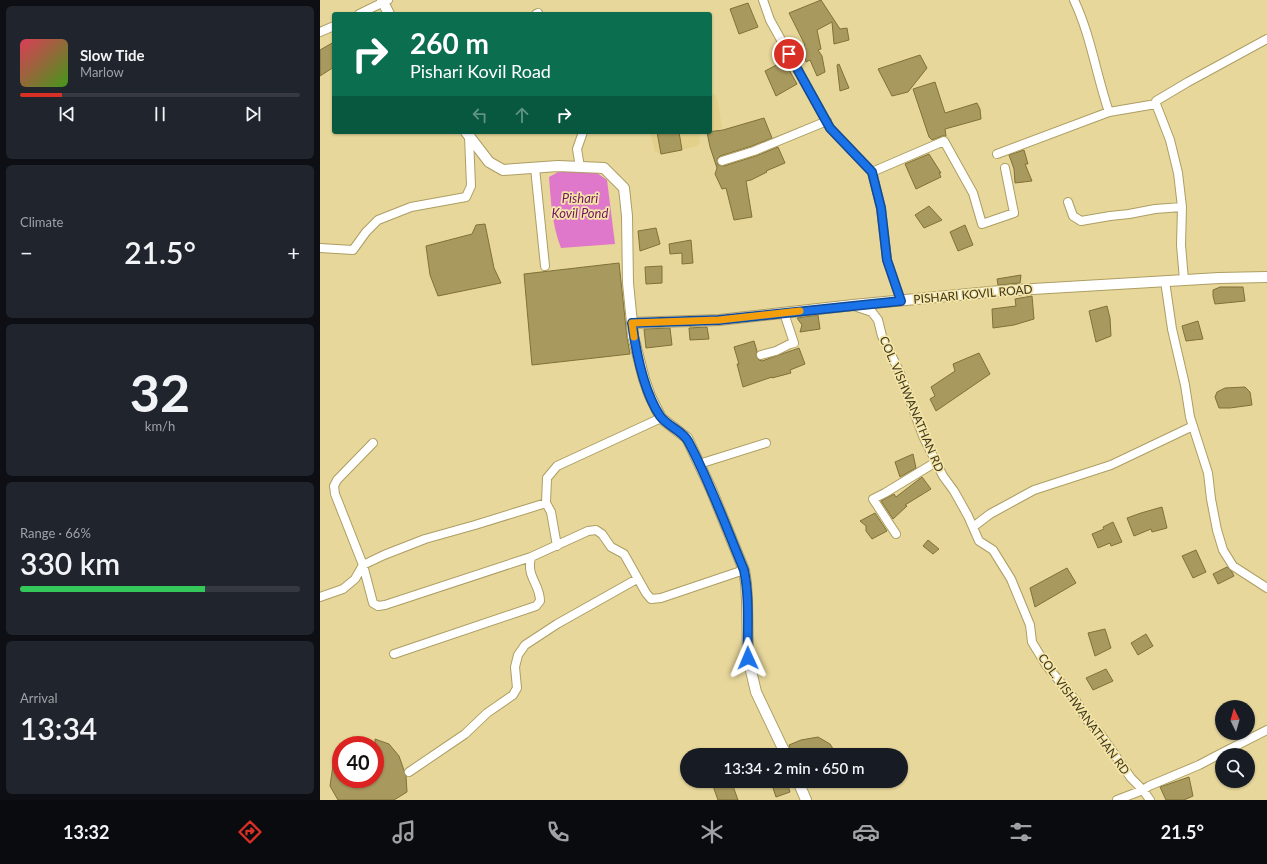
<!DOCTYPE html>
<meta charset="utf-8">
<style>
body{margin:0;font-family:Lato,sans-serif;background:#20242c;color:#f1f3f6;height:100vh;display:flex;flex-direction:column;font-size:15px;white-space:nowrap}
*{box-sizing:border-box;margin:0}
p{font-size:13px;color:#9ea1a6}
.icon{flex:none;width:22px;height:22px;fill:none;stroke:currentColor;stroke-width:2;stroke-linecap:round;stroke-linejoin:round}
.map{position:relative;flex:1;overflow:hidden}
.panel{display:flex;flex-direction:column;gap:6px;padding:6px;background:#0d0f14;width:320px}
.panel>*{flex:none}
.top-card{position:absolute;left:12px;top:12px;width:380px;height:122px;border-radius:4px;box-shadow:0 1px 3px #0004;background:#0b6e4f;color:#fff;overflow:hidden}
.needle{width:26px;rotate:355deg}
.fabs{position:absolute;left:895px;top:700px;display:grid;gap:8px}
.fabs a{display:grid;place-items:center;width:40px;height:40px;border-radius:50%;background:#171b24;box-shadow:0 1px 3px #0004;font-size:20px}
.speed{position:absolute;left:12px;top:736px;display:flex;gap:8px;font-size:20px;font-weight:700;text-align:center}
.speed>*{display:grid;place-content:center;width:52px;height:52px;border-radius:50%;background:#171b24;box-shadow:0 1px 3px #0004;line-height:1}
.speed .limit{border:6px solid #d22;background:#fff;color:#111}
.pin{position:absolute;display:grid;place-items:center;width:34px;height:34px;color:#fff;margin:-17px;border:2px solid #fff;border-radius:50%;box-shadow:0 1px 4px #0007}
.me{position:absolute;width:44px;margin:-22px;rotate:359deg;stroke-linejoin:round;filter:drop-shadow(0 0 3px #0008)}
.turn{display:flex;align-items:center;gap:14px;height:84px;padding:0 12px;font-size:18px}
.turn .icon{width:52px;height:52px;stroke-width:2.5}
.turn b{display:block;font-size:28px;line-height:34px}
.lanes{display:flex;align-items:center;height:38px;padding:0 12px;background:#0003;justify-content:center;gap:20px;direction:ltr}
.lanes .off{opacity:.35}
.big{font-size:30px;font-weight:600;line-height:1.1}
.panel .card{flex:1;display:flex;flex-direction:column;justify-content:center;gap:6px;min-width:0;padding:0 14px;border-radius:6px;background:#20242c}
.panel .dial{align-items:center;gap:0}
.dial b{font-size:52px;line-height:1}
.song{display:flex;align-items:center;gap:12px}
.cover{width:48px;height:48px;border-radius:6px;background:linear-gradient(135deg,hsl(350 70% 55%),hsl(100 70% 35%))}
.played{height:4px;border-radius:2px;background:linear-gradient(90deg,#d93025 15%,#363941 15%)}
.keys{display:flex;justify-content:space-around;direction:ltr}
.heat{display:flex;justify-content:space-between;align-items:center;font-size:22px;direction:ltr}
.charge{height:6px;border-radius:3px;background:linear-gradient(90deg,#34c759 66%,#363941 0)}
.trip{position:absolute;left:360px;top:748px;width:228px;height:40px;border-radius:20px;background:#171b24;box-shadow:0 1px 3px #0004;font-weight:600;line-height:40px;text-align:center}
.dock{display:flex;height:64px;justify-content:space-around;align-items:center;background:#090b0e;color:#9ea1a6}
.dock .icon{width:28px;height:28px}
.dock .current{color:#d93025}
.dock b{font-size:18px;color:#f1f3f6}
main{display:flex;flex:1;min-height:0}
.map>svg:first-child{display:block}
.built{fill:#e2d08b}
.water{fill:#df77ca}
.building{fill:#a8995e;stroke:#807137}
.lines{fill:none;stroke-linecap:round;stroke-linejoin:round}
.minor-casing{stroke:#ad9e63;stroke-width:10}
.tertiary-casing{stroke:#ad9e63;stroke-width:12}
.minor{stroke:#fff;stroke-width:8}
.tertiary{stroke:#fff;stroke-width:10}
.route-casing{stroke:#114b97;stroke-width:10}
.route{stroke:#1a73e8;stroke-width:7}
.slow{stroke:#f59e0b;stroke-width:7}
.labels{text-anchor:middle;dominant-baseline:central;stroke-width:3.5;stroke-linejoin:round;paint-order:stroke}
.street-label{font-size:12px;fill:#3e381f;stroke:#f5e5a7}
.water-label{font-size:13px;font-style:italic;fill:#731565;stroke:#f5e5a7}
</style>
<main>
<section class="panel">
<div class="card">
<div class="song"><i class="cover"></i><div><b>Slow Tide</b><p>Marlow</p></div></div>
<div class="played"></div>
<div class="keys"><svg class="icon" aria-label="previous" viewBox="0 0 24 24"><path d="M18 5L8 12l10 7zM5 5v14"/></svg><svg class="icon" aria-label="pause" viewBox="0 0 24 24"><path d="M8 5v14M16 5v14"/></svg><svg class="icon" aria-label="next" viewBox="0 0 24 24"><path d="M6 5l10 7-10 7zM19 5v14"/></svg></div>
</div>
<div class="card"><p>Climate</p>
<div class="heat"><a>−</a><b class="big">21.5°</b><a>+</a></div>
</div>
<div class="card dial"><b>32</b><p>km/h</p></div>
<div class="card"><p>Range · 66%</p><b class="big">330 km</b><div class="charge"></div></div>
<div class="card"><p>Arrival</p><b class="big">13:34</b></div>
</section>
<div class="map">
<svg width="947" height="800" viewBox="0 0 947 800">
<rect width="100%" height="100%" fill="#e7d79b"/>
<path class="built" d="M390,94H395L397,98L402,127L400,129L390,131Z
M330,132H384L379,135L380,143L377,146L341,155L335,151Z"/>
<path class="water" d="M240,171L277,173L287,180L295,244L241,248C232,225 231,202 229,177Z"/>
<path class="building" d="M501,0L520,29L527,28L529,40L514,44L512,22L497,30L501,49L498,50L502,56L505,72L497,76L490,60L486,62L482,46L485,45L469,13Z
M428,3L438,27L419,34L410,9Z
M14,42V67L0,76V50Z
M600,55L607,68L588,92L572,96L558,69Z
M464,61L477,84L456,96L445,71Z
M519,64L529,88L520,91L517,65Z
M615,82L625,113L657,103L660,109L661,119L625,129L626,136H622L612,140L609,137L593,89Z
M444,118L452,138L432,146L400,156L397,159L398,165L404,166L436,156L458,147L465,163L446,171L447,172L431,180L426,181L432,217L414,220L406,188L402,189L395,174L397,168L390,147L387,132L403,130Z
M337,132H359L362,150L341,154Z
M704,150L708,164H705L712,181L695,183L694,169L689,155Z
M609,154L621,173H619L621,177L596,189L585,164Z
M609,206L622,220L604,228L595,215Z
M165,224L174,268L181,283L118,296L110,275L106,246L152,234L156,225Z
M645,225L653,245L638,251L630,232Z
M336,228L340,244L320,251L318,231Z
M371,240L373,263L362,264V253L350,254L349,244Z
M299,263L307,337L310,354L212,365L204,274Z
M342,266V283L326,284L325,267Z
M701,275L700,283L678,285L677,279Z
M900,287H923L925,301L895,304L893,296V290Z
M712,296L714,319L694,325L673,328L672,309L696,306L695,299Z
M787,306L790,318L791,336L776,342L769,311Z
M498,315L500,329L480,332L482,325L477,318Z
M878,321L883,339L866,341L862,326Z
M387,327L389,339L370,340L369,328Z
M350,328L352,345L326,348L324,329Z
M434,341L437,351L436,356L439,360L442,361L479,348L485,364L470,370L471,373L452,378V377L423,387L417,364H419L414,347Z
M659,353L670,374L616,411L610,399L615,396L611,387L635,371L633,364Z
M925,387L930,392L932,405L910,408H899L895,397L897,392L905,388Z
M593,454L596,468L580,477L575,462Z
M602,477L611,489L585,505L587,506L573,519L561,501L574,494L576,497Z
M842,507L847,528L832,532L831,529L814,536L807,518L821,513Z
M555,513L567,531L552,539L546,531V526L540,521Z
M793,522L802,542L791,546L790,543L778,548L772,534L784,529L783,527Z
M608,540L619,549L613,554L603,546Z
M876,550L886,572L873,578L862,556Z
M907,567L912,572L914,576L898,584L893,574Z
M747,568L756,583L715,607L710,588Z
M785,629L791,648L775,656L768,633Z
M826,634L833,646L818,655L811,643Z
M786,669L793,681L773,690L766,678Z
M498,737L510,744L517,755H472L469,745L481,740Z
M55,739L69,744L79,756L86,776L87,792L74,800H18L10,786L14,758L21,749V779H55Z
M869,777L873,796L864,800H846L840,787Z
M407,781H425L413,786L418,800H398L393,786Z
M467,783L470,792L456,797L453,788Z"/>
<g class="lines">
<g class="minor-casing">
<path id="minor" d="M443,0L450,20L510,128L552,172L561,208L567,260L581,301
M754,0C771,36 776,74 789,112L836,104
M39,14L68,0
M216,14L218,13
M0,32L14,26
M677,154L789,112
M402,161L434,151L507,121
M260,167L257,149L263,132
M215,168L225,266
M552,172L624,141L653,193L662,224L694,213L685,168
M748,202L753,216L761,221L790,216L809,214L835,209L862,207
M0,248L33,250L46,232L58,220L91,207L146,197L151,186L149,136
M864,280L861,245L862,207L858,173L850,140L836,104V101L868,82L947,39
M845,281L852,329L865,385L870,417L888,473L891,499L897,530L903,550L913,566L947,588
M534,306L552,312L558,320L562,336L580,373L603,436L623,476L634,491L648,516L659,541L673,550L691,579L710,625L712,642L726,665L756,701L767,720L781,735L811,778L823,790L830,800
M441,355L456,351L470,344L474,343L464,313
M53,443L17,480L14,486L15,494L43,565L53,603L58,606L65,605L211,557L268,531L276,530L282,534L291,547L304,554L326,593L331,599L341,598L424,570
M379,464L446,443
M226,503L231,512L237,546
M653,527L670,514L714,490L791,465L873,426
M576,534L553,499L565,493L616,462
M0,597L23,589L35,579L43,565L64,555L105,539L155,525L226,503L227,478L237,466L341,418
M74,654L216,606L220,601C220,583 206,578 211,557
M89,772L145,734L167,713L193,695L197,688L195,667L198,655L205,645L237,624L317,579
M797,800L823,790L829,786L879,765L898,755L947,730"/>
</g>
<g class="tertiary-casing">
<path id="tertiary" d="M62,0L69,14
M146,132L169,162L183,170L238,166L284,168L304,188L307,216L308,283L312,323L313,336L324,379L330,396L341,418L367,438L391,489L424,570L426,583L427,600L428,658L436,692L466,755
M312,323L399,320L533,305L680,291L899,278L947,277
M478,781L486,800"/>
</g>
<use href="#minor" class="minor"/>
<use href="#tertiary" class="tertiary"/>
</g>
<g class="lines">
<g class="route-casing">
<path id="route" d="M428,658C427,629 430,599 424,570C406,527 390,482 368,441C363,431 347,426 340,416C324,392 316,352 312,323L399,320L581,301L567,260L561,208L552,172L510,128L469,54"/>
</g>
<use href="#route" class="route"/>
<path class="slow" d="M314,337L312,323L399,320L480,311"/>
</g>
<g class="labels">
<g class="street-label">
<text transform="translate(653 294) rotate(-5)">PISHARI KOVIL ROAD</text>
<text transform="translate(592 404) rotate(67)">COL. VISHWANATHAN RD</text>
<text transform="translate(764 714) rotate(54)">COL. VISHWANATHAN RD</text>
</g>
<g class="water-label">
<text x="260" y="198">Pishari<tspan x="260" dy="15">Kovil Pond</tspan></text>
</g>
</g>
</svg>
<div class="fabs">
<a><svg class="needle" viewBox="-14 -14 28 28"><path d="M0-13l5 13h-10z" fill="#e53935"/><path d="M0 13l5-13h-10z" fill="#9ea1a6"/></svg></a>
<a><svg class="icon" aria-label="search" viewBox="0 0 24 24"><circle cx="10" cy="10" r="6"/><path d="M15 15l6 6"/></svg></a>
</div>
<div class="speed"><div class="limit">40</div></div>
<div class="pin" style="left:469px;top:54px;background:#d93025"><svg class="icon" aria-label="arrive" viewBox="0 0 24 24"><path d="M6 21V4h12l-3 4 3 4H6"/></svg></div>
<svg class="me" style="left:428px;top:658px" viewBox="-20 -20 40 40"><path d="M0-17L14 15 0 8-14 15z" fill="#1a73e8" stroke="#fff" stroke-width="4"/></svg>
<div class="trip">13:34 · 2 min · 650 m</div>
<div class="top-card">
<div class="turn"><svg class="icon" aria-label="right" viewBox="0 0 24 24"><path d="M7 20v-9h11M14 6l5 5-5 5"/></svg><div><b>260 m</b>Pishari Kovil Road</div></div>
<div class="lanes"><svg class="icon off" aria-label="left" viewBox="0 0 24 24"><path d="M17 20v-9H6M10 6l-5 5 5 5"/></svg><svg class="icon off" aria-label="ahead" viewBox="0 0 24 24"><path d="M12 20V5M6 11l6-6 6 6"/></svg><svg class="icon" aria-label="right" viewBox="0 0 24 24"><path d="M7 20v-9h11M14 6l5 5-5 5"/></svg></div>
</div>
</div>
</main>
<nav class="dock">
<b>13:32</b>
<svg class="icon current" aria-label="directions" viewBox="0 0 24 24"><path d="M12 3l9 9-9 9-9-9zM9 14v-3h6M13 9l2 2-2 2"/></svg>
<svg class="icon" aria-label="music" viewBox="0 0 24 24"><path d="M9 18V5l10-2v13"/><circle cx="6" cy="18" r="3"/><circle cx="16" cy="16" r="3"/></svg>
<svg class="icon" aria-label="phone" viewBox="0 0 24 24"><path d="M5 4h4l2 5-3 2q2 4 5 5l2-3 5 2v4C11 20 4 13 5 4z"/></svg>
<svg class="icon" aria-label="climate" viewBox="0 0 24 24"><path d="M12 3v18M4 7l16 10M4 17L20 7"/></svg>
<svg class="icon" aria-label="car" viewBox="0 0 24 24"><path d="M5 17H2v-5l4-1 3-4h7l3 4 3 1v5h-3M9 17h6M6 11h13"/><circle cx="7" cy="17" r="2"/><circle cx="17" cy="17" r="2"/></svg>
<svg class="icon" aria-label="filters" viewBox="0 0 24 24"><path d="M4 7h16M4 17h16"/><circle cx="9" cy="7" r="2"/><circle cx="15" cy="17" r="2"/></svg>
<b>21.5°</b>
</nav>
